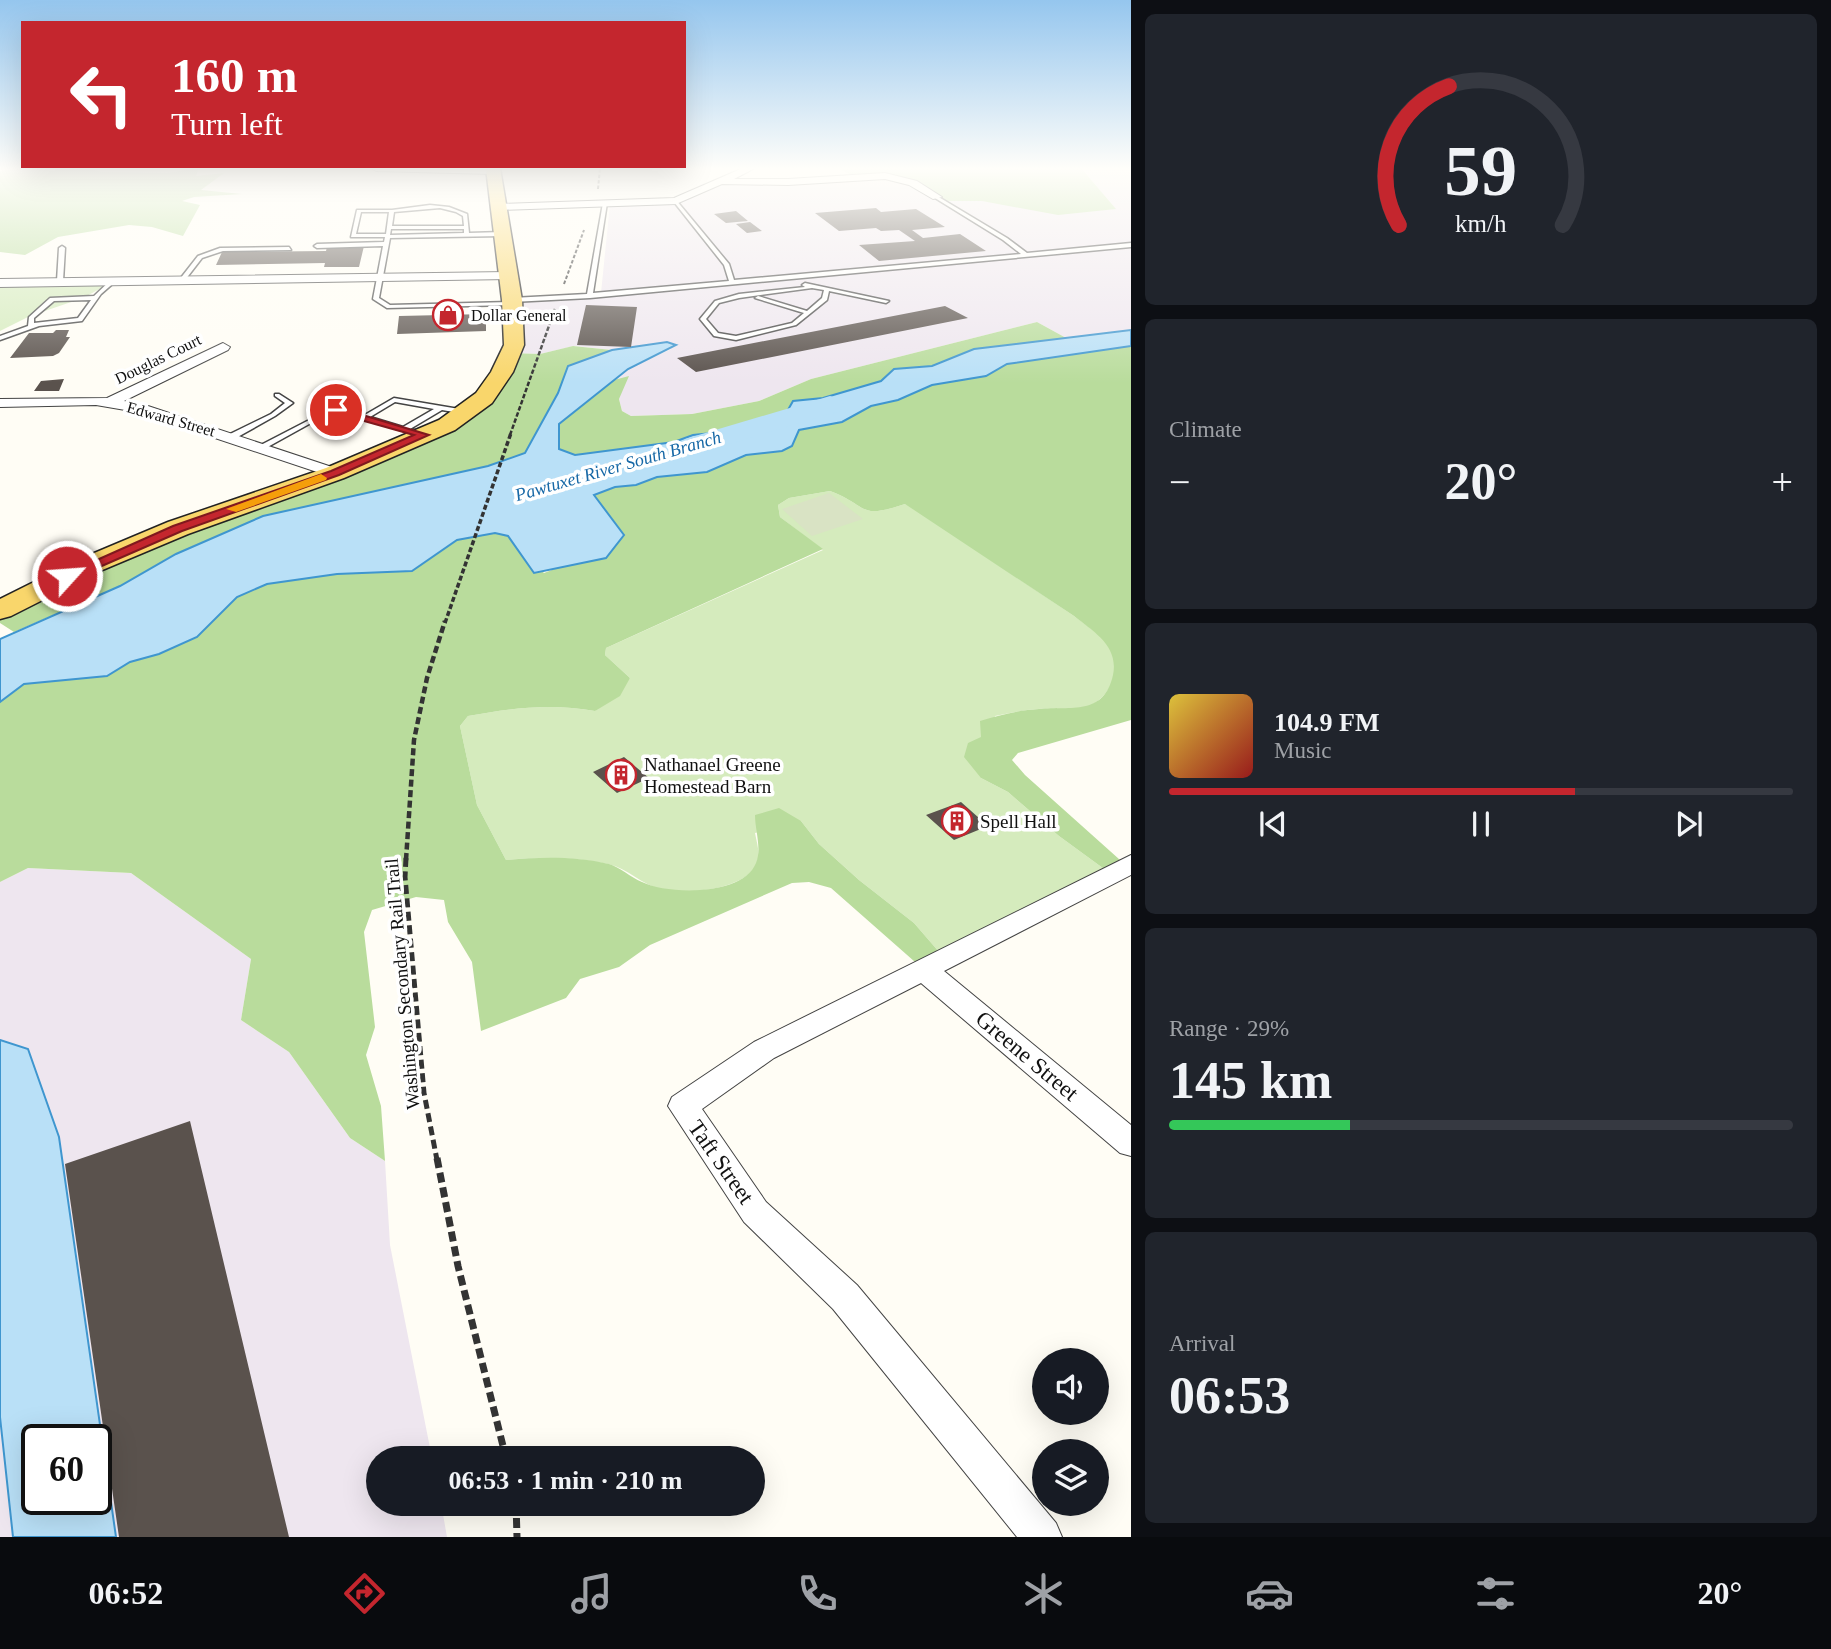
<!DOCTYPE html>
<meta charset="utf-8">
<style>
body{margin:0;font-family:"Times New Roman",serif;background:#20242c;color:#f1f3f6;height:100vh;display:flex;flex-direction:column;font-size:26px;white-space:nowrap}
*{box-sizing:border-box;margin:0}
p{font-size:23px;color:#9ea1a6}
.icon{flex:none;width:38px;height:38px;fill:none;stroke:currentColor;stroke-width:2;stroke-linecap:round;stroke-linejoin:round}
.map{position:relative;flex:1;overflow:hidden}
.details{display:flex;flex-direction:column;gap:14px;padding:14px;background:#0d0f14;width:700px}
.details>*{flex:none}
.banner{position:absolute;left:21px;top:21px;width:665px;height:147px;border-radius:0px;box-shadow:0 7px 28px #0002;background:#c4262e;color:#fff;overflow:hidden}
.tools{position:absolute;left:1032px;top:1348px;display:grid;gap:14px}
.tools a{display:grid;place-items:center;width:77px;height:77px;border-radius:50%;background:#171b24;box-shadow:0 7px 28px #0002;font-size:35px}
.speed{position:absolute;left:21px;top:1424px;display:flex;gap:14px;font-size:35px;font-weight:700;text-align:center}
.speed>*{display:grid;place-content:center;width:91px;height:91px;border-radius:50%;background:#171b24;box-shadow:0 7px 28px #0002;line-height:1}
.speed .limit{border:4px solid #111;border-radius:10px;background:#fff;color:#111}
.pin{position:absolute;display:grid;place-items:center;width:60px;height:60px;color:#fff;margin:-30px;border:4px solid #fff;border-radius:50%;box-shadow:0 2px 7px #0007}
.me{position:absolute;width:77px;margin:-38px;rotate:64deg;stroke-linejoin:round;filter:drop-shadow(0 0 5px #0008)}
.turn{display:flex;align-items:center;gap:24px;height:147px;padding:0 35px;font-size:32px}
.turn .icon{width:91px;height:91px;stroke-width:2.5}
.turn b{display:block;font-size:49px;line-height:60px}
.big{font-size:52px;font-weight:800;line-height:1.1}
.details .tile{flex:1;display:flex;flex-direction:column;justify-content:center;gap:10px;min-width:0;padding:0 24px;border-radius:10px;background:#20242c}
.details .dial{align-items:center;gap:0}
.dial svg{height:182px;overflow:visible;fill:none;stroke:#363941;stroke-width:7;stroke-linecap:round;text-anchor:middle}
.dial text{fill:#f1f3f6;stroke:none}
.song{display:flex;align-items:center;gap:21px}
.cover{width:84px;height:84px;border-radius:10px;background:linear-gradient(135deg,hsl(50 70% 55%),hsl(0 70% 35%))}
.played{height:7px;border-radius:4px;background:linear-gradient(90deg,#c4262e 65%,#363941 65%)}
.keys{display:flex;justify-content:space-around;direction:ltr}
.heat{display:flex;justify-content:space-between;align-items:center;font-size:38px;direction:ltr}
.charge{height:10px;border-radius:5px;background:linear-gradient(90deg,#34c759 29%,#363941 0)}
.trip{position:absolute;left:366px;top:1446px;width:399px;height:70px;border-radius:35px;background:#171b24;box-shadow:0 7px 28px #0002;font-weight:800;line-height:70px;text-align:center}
.tabs{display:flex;height:112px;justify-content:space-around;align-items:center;background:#090b0e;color:#9ea1a6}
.tabs .icon{width:49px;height:49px}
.tabs .active{color:#c4262e}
.tabs b{font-size:32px;color:#f1f3f6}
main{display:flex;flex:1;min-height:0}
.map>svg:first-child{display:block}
.industrial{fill:#eee6ef}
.green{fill:#d5ebbd}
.forest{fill:#b9dc9c}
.cemetery{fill:#d9e3c4}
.water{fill:#b9e0f7;stroke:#3f96cf;stroke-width:2;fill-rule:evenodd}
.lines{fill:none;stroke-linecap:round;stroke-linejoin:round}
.river{fill:#b9e0f7;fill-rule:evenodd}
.building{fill:#5a524d}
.service-casing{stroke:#444;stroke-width:3}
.minor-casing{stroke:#444;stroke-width:2}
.primary-casing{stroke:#222;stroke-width:3}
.path-far5{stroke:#333;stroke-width:2;stroke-dasharray:3.5 2;stroke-linecap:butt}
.path-far4{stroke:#333;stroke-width:2.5;stroke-dasharray:4.5 2;stroke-linecap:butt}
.path-far3{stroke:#333;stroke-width:3.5;stroke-dasharray:5 2.5;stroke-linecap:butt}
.path-far2{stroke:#333;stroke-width:4.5;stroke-dasharray:7 3.5;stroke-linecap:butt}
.path-far1{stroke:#333;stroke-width:5;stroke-dasharray:9 4.5;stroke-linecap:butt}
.path{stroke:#333;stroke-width:7;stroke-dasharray:10 5;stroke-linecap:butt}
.service{fill:#fff;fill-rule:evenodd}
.minor{fill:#fff;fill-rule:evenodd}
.primary{fill:#f9d66b;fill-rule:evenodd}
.route{fill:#c4262e;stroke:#7f191e;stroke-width:2}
.slow{fill:#f59e0b}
.labels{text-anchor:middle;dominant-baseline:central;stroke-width:7;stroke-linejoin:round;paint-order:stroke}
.far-poi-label{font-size:16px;fill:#111;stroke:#fff;text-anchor:start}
.far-street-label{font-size:16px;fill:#111;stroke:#fff}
.far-water-label{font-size:18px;font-style:italic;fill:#1768a6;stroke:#fff}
.poi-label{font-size:19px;fill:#111;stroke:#fff;text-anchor:start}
.street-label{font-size:19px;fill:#111;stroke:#fff}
.near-street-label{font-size:23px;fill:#111;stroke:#fff}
</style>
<main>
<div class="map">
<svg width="1131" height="1537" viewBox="0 0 1131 1537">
<rect width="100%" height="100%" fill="#fffdf5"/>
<path class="industrial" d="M1081,168H1131V330L1068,339L1037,322L811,379L759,401L692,414L631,416L622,411L619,399L621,380H614L628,369L671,349L668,342L612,350L574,346L540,354L510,353L512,300L601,293L610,204L677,200L718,183L870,175L919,185L946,201H982L1053,212L1115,208Z
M28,868L131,873L251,959L241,1020L289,1052L350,1138L385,1161L390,1245L432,1458H378V1503H441L447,1537H116L59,1137L28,1049L0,1040V882Z
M0,1417L13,1537H0Z"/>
<path class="green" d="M107,280L105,286L83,298L30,316L0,331V282Z
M830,491C870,506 857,520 905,504L909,505L1074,616C1087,626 1107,638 1114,653C1122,673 1106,701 1087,707C1073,711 1053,708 1038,709C1024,710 1009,713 995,716L981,778L1008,792L1059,836L1111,874L946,960L914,923L859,880L819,844L801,821L755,833C757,844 761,854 756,865C744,890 685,895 661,889C642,885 627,868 608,864C574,857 540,857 506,860L477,805L460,726L468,716C512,708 551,703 595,711L630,678L605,655L606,648L823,550L780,517L778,505L789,498Z"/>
<path class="forest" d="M21,168H84L102,172L168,173L199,168L196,176L224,173L201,190L242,194L194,197L182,201L200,205L183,236L152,227L129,225L58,237L25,255L0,252V171Z
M838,168H1081L1116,209L1058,215L982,201H946L910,181L853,176Z
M1037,322L1068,339L974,349L932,366L894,369L881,381L823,398L794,401L784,417L773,425L760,428L693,435L674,442L575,455L559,450V424L614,380L629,376L619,399L622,411L631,416L692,414L759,401L811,379Z
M573,346L612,350L568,366L558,393L526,453L488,466L263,516L175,554L120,586L14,632L0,623V609L331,474L465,412L510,353L540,354Z
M1131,346V720L1018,753L1012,760L1025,775L1129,868L1111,874L1059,836L1008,792L981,778L964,757L968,743L981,737L980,721C999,715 1019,710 1039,709C1071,706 1104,716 1113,675C1119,646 1094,632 1074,616L905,504C857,520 870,506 830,491L789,498L778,505L780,517L823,549L606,648L605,655L630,678L620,696L595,711C551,703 512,708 468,716L460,726L477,805L506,860C540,857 575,856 609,864C620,867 630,877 642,882C668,895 743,896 756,863C762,849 755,830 755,815L779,808L801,821L819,844L859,880L914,923L946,960L923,969L831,888L809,882L792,883L650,945L619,967L580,979L566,998L481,1031L472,962L448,922L444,900L416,897L372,910L364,932L375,1027L366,1055L381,1106L385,1161L350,1138L289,1052L241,1020L251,959L131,873L28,868L0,882V702L24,684L107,676L130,662L159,654L197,637L237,597L266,584L337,574L412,571L457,540L495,533L508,536L544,573L570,563L606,558L624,534L594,495L615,487L636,485L657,477L707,472L746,455L782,451L792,446L799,430L842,422L871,406L898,400L932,385L986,376L1007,364Z"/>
<path class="cemetery" d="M829,493L863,519L812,536L782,509Z"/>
<path class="water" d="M1131,330V346L1007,364L986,376L932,385L898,400L871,406L842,422L799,430L792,446L782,451L746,455L707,472L657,477L636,485L615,487L594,495L624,535L606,558L534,573L508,536L495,533L457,540L412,571L337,574L267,584L237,597L197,637L159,654L130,662L107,676L24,684L0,702V639L120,586L176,554L263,516L488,466L525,453L558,393L568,366L612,350L667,342L676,345L628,369L559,424V449L575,455L674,442L693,435L760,428L773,425L784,417L793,401L823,398L881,381L894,369L932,366L974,349Z
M0,1040L28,1049L59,1137L116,1537H13L0,1417ZM37,1440H96V1500H37Z"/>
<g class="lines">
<path class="river" d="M830,396L840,399L844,405L840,411L696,454L685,451L681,445L685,439Z"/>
</g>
<path class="building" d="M876,208L881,212L916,209L945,227L912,230L923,238L960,234L986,251L879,261L859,245L915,241L899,230L881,231L876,228L839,231L815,213Z
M736,211L748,221L726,223L714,214Z
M750,222L762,231L747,233L736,224Z
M364,246L359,267H324L325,263L216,265L222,252L326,251L327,247Z
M586,305L637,307L631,347L577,345Z
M945,306L968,318L696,372L677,358Z
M486,314V331L397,334L399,316Z
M56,330H69L66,337H70L59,353L53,356L10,358L29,333H53Z
M64,379L59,391H34L41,381Z
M624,757L649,778L617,793L593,772Z
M961,802L988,826L954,840L926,815Z
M190,1121L289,1537H119L65,1164Z"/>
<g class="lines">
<g class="service-casing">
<path id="service" d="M937,196L1007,238L1027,253L1131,243V247L590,298L512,302L509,300L512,298L587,294L603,203L605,202L607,203L593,293L729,281L724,265L674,202L676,200L729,264L734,280L1021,254L1003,240L935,198Z
M430,205L449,207L467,214L469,233L502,232L505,234L502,236L390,238L379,298L390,305L512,302L514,303V305L387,308L373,299L383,246L317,248L314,246L317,244L384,242L385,237H351L357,210H392ZM440,208L456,212L463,216L464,226H392L394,212ZM361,212H389L386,234H356ZM391,229H464V233L390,235Z
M62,246L65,248L63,281L60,283L57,281L59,248Z
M289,247L291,250L223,251L202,258L185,280L180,279L198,256L220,248Z
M112,279L117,280L101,294L82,321L39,326L0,340V336L28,326L29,317L50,298L94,296ZM91,300L78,318L34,323V318L54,301Z
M805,283L889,301L886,303L829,291L827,300L796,325L736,340L714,336L700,319L715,301L739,294L805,287L802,285ZM812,288L824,290L822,298L807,311L758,296L755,298L804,313L792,323L736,336L718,333L706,319L719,303L739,298Z
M275,394H279L293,403L275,416L234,439H228V435L271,414L285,403L275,396Z
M394,398L465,410L468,412L465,414L442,410L410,429L427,433L428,435L424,437L333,410L336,408L363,416ZM395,402L434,409L403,427L370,417Z
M315,417L320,418L264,449L257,447Z"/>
</g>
<g class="minor-casing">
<path id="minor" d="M371,168C390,166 486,164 498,171L493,174L376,171Z
M743,168H755L734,179H788L885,173L917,181L942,197L933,199L909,185L885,179L788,185L722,184L676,204L498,210L493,207L498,204L674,198Z
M507,272L513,276L511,279L0,287V279Z
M223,343L230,347L228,350L124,401L145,405L341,470L343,473L341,476H329L137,412L96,405L0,407V399L107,398Z
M1131,855V875L944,971L1131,1125V1156L1120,1153L921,983L774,1058L702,1109L766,1202L857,1285L1056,1523L1062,1537H1017L833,1309L744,1222L668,1106L672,1097L754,1042Z"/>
</g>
<g class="primary-casing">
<path id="primary" d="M486,168H500L522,300L524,345L513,372L492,403L455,430L344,478L188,534L100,571L11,616L0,619V599L80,559L168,522L326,468L439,420L476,393L491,372L504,345L502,300Z"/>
</g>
<path class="path-far5" d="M598,189L600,168
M564,284L584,230"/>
<path class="path-far4" d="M510,435L555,309"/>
<path class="path-far3" d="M445,623L511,433"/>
<path class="path-far2" d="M406,860L414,740L427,678L445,621"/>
<path class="path-far1" d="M406,858L405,877L424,1093L437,1160"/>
<path class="path" d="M437,1158L458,1266L506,1458
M516,1503L517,1537"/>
<use href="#service" class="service"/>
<use href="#minor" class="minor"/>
<use href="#primary" class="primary"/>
</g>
<linearGradient id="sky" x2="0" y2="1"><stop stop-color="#95c6ee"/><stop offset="0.44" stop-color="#fffefa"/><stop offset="1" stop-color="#fffefa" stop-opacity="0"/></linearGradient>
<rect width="1131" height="383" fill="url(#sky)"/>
<path class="route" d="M336,407L429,435L339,475L182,531L72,579L67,580L61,576L173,526L331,471L414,435L332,412V408Z"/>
<path class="slow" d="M321,474L327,478L326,480L236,512L226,509Z"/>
<defs>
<g id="shop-ring" transform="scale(1.575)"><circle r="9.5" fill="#fff" stroke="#c4262e" stroke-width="1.5"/><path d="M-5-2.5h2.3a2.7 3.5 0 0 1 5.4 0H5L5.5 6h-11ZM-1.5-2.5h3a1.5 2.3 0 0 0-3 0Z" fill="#c4262e"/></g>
<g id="building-ring" transform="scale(1.575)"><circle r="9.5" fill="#fff" stroke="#c4262e" stroke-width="1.5"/><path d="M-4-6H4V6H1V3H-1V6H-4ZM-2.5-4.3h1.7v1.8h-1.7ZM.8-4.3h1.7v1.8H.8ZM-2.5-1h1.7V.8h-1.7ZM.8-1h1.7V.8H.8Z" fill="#c4262e"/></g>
</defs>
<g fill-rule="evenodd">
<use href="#shop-ring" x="448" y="315"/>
<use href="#building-ring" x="621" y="775"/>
<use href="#building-ring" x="957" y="821"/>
</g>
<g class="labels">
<g class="far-poi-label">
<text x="471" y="315">Dollar General</text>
</g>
<g class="far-street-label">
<text transform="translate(158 359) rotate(-26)">Douglas Court</text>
<text transform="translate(171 419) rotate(16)">Edward Street</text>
</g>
<g class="far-water-label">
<text transform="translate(618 466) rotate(-16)">Pawtuxet River South Branch</text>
</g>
<g class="poi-label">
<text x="644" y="764">Nathanael Greene<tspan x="644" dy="22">Homestead Barn</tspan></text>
<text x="980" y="821">Spell Hall</text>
</g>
<g class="street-label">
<text transform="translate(402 984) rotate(-95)">Washington Secondary Rail Trail</text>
</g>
<g class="near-street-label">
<text transform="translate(1027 1056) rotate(40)">Greene Street</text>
<text transform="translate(721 1162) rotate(55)">Taft Street</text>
</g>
</g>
</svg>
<div class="tools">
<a><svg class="icon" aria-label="sound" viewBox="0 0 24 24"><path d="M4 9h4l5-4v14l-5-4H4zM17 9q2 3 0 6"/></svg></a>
<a><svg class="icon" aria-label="layers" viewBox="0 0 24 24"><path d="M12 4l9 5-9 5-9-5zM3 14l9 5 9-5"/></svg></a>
</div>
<div class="speed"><div class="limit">60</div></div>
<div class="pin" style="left:336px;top:410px;background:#d93025"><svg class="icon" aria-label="arrive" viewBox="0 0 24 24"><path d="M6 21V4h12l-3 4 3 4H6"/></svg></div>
<svg class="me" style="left:67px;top:576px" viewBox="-20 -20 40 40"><circle r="17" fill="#c4262e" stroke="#fff" stroke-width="3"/><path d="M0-11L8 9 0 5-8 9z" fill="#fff"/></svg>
<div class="trip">06:53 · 1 min · 210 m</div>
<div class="banner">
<div class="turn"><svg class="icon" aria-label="left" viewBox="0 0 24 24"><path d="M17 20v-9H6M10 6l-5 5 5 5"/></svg><div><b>160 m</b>Turn left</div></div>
</div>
</div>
<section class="details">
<div class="tile dial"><svg viewBox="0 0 100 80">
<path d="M14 69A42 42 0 1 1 86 69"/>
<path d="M14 69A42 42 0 0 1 36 8" stroke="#c4262e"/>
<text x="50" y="56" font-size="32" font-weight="700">59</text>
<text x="50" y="72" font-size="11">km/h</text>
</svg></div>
<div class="tile"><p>Climate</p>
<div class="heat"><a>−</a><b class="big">20°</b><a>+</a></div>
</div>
<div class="tile">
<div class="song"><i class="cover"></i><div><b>104.9 FM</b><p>Music</p></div></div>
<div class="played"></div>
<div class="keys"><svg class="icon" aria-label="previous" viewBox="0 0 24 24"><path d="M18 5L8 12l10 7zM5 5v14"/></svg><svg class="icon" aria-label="pause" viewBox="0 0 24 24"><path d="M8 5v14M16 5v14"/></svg><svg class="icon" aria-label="next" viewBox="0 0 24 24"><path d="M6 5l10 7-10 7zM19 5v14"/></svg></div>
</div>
<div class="tile"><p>Range · 29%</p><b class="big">145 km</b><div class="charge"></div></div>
<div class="tile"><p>Arrival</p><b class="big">06:53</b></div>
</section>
</main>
<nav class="tabs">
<b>06:52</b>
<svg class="icon active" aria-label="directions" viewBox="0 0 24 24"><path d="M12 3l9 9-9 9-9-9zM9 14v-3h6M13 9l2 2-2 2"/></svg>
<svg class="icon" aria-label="music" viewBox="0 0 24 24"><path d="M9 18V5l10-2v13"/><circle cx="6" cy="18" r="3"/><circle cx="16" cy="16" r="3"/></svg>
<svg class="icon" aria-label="phone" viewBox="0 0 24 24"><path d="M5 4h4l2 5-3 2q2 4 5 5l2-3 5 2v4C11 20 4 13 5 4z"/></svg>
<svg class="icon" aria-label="climate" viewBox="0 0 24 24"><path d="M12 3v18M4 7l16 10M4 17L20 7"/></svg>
<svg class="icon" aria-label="car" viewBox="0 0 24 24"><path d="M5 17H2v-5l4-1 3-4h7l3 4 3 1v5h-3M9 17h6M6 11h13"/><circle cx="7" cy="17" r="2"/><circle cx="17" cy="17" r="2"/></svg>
<svg class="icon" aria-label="filters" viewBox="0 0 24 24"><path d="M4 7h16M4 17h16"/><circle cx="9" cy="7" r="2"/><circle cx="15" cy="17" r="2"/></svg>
<b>20°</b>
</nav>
